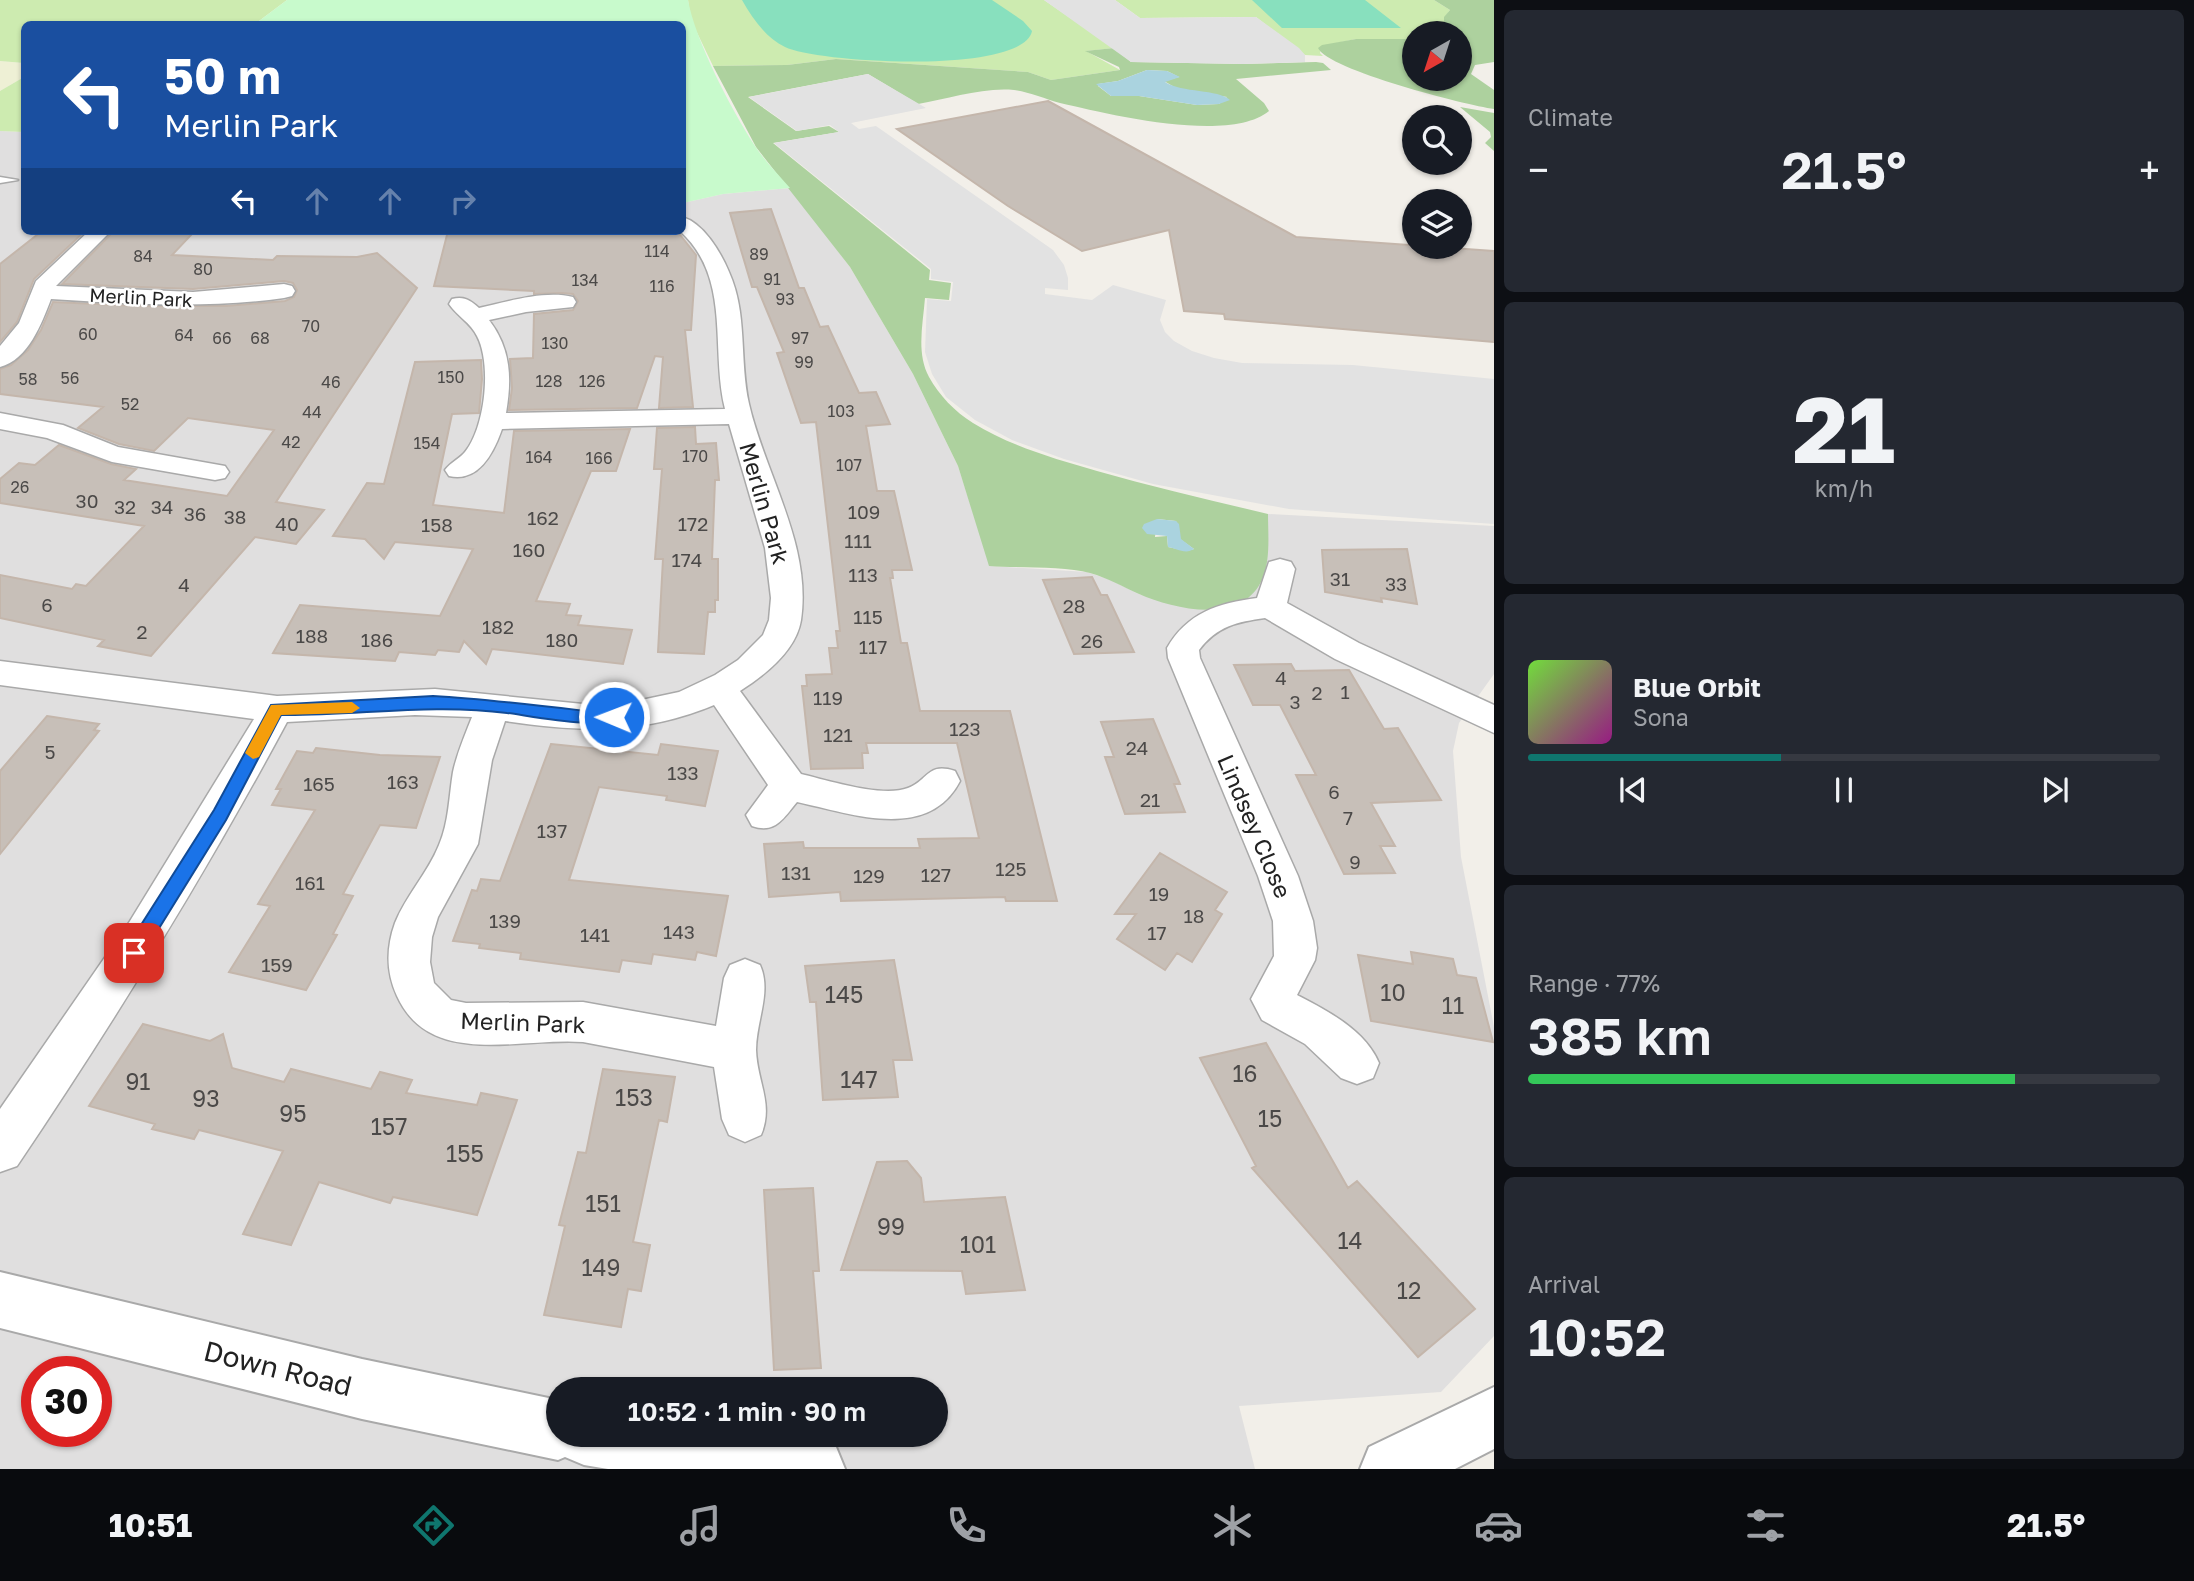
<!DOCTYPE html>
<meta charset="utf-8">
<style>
body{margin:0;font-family:"Golos Text",sans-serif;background:#242831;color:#f1f3f6;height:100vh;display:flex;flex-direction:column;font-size:26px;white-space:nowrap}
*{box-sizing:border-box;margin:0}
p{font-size:23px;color:#9ea1a6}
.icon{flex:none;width:38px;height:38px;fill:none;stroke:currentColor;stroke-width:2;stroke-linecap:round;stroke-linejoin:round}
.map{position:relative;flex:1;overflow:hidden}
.side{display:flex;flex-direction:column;gap:10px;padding:10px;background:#0d0f14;width:700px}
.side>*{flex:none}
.hud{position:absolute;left:21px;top:21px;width:665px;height:214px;border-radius:10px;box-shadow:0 2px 5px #0004;background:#1a4fa0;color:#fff;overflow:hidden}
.needle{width:46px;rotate:219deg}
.controls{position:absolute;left:1402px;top:21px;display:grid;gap:14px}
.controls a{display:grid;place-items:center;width:70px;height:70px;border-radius:50%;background:#171b24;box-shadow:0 2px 5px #0004;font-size:35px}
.speed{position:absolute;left:21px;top:1356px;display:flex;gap:14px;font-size:35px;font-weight:700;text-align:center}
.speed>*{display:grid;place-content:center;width:91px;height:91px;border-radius:50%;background:#171b24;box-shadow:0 2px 5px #0004;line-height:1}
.speed .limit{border:10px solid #d22;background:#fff;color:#111}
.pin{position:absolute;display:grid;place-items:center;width:60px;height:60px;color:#fff;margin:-30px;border-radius:14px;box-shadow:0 4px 10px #0006}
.me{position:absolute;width:77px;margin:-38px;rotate:271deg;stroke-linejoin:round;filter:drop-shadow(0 0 5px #0008)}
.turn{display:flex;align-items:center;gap:24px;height:147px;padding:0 28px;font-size:32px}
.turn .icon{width:91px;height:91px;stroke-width:2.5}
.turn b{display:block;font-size:49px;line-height:60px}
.lanes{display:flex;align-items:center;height:66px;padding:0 28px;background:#0003;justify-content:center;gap:35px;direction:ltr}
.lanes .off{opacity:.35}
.big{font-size:52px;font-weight:600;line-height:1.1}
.side .card{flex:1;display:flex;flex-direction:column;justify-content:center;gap:10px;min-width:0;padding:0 24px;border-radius:10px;background:#242831}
.side .dial{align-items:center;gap:0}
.dial b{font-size:91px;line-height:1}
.song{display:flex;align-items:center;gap:21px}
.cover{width:84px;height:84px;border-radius:10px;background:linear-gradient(135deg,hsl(100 70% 55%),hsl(310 70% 35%))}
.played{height:7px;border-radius:4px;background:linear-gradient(90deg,#0f766e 40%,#363941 40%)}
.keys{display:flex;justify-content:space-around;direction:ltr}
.heat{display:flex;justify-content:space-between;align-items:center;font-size:38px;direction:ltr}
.charge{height:10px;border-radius:5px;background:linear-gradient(90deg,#34c759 77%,#363941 0)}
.trip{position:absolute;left:546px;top:1377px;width:402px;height:70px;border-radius:35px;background:#171b24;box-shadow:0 2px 5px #0004;font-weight:600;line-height:70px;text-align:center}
.tab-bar{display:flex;height:112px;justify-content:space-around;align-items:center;background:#090b0e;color:#9ea1a6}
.tab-bar .icon{width:49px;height:49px}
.tab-bar .current{color:#0f766e}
.tab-bar b{font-size:32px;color:#f1f3f6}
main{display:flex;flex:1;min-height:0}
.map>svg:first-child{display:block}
.residential{fill:#e0dfdf;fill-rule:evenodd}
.farmland{fill:#eef0d5}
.grass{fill:#cdebb0}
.forest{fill:#add19e;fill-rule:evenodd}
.park{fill:#c8facc}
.pitch{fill:#88e0be}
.parking{fill:#e2e2e2}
.water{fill:#aad3df}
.building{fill:#c7bfb8;stroke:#c4b6ab;stroke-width:2}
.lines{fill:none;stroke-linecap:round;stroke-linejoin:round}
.service-casing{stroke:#a9a9a9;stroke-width:3}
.minor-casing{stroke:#a9a9a9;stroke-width:3}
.tertiary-casing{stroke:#a9a9a9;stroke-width:4}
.service{fill:#fff;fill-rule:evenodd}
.minor{fill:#fff;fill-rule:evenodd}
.tertiary{fill:#fff;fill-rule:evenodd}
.route{fill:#1a73e8;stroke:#114b97;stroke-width:2}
.slow{fill:#f59e0b}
.labels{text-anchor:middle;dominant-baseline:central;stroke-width:5;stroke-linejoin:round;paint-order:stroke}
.far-number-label{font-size:16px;fill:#4b4948}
.far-street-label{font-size:19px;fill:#222;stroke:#fff}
.number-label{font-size:19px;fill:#4b4948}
.street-label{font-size:23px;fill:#222;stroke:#fff}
.near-number-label{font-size:23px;fill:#4b4948}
.near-street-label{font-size:28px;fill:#222;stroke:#fff}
</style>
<main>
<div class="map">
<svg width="1494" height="1469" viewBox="0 0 1494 1469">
<rect width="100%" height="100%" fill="#f2efe9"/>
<path class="residential" d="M0,131L24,132V231H682L683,203L723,194L790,188L850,267L913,374L958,466L990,566L1087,572L1111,580L1141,595L1240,603L1261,583L1265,569L1268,514L1494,526V674L1459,723L1453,751L1461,857L1494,1027V1336L1441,1392L1239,1406L1255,1469H0ZM37,1372H96V1432H37ZM558,1390H936V1435H558Z"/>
<path class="farmland" d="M0,61L24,63V77L0,91Z"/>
<path class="grass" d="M0,0H287L255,24H24V63L0,61Z
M688,0H1044L1114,48L1086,51L1120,70L1051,80L1028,72L836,59L787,65L713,66L691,20Z
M1115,0H1434L1450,10L1444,18V25L1452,32L1414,33V39H1356L1322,46L1320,53L1323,56L1305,55L1256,17L1140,18Z
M24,77V132L0,131V91Z"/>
<path class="forest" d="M1434,0H1494V62L1475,65L1471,74L1494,90V109C1466,105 1328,70 1318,48L1322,45L1356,39H1414V79H1460V33H1452L1444,25V17L1450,10Z
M1114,48L1131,62L1243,64L1316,62L1323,63L1331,70L1236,79L1264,103L1269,111C1229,144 1108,114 1060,103C1045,99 1029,92 1014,90C983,87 948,99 918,104L868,74L748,97L796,131L829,126L839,132L773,143L930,270L929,280L951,283L949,300L925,298C923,324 916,353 929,377C939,395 955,412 973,423C1010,446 1055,459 1097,471C1153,487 1210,500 1268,514C1268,535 1271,562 1261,582C1239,625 1174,609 1139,594C1123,587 1108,578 1090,573C1064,566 1018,568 989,566L958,466L913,374L850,267L756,147L713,66L787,65L836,59L1028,72L1051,80L1120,70L1119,67L1085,51ZM1147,70L1167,71L1179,77L1164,81L1176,88L1227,97L1219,104L1197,105L1139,96H1111L1098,86V84L1118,81ZM1157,519L1176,521L1180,539L1194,549L1187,551L1168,547L1167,536L1155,537Z
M1460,107L1494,113V151L1485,143L1491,137L1490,132Z"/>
<path class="park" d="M287,0H688C695,40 732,111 755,146C765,161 778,174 790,188L723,194L683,203L682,24H255Z"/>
<path class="pitch" d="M742,0H992L1023,21L1032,31C1023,75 817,63 785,47C766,38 752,18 742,0Z
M1252,0H1365L1401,28H1282Z"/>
<path class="parking" d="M1044,0H1115L1140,18L1256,17L1299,48L1305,55V62L1243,64L1131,62Z
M868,74L926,108L851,123L859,129L876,126L1053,250L1064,265L1068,278V290L1045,288V294L1092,300L1113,285L1166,300L1160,320L1165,332L1174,341L1192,351L1214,358L1242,363L1353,365L1494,379V524L1289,509L1153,484L1064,459L1012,440L975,420L946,397L932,374L925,352L927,299L951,301L953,282L931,279V269L774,143L839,132L830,125L797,131L749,97Z"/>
<path class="water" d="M1147,70L1167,71L1180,77L1165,82C1182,93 1218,89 1230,100L1219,104L1197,105L1139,96H1111L1096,84L1118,81Z
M1157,519L1176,521L1179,524L1181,539L1194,549C1185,555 1176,548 1168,547L1167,536L1147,534L1142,528L1144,524Z"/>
<path class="building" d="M1048,101L1296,237L1494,251V342L1225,319L1224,314L1184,311L1169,230L1082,251L1008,206L897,129Z
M771,209L799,288H804L820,327L828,326L859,393L876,392L890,424L866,426L877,491H894L912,570H892L893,578H890L901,643H907L920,711H1010L1057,901H1006L1005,897L841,901L840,892L769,897L764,844L803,842L804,848H920L918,839L979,838L957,743H866L868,753H862L863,768L811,769L802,686H807L806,675L832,674L829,648H838L836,631H840L816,422L801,423L777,353L784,352L757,287H752L730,213Z
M42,231H85L34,279L17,322L0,342V264Z
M114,231L192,234L172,255L273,260L277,256L357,257L377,253L417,288L276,502L324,510L296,544L255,537L151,656L98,646L104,640L0,618V575L72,589L76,584L86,586L144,526L0,503V479L19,463L35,465L59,445L111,464L136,469L124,480L227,496L274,430L188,418L154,451L119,444L78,428L103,407L0,394V369L11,365L28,350L41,330L53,302L139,306H226L285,301L294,297L297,290L293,283L284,281L193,289L62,284Z
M448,231H677L696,255L691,330H685L693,407L659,408L663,357L655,356L637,408L509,410L512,388L510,359L533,358L534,314L573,310L578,301L573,294L562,293L534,294V291L434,286Z
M481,360L482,379L479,413L452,414L433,505L504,513L514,431L630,429L616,471H591L536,601L570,604L566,615L581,616L578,625L632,630L623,664L492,649L486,664L464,641L459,652L438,650L435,655L399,652L395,661L273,653L300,605L440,616L473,549L395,542L384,559L365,539L333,536L367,483L384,484L415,362Z
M695,427L696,444L716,443L719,480H715L712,559H718V600H715V612H708L704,654L658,652L663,559H655L662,469H654L657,428Z
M1407,549L1417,604L1381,598L1382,602L1325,592L1322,550Z
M1092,577L1101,595H1107L1134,652L1074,654L1043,580Z
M1291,664L1295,671L1349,670L1384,729L1398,728L1441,800L1371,803L1395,846H1380L1395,873L1344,874L1296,775H1316L1280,705H1253L1234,665Z
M47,716L99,724L94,730L99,731L0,854V771Z
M1153,719L1180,784H1174L1185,812L1125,814L1105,757H1114L1101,722Z
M551,744L658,755L661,744L718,751L705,806L666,800L667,796L599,787L569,880L728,896L716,956L697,952L695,960L653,954L651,964L622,960L619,972L520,959L521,953L479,948L480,944L453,941L472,890L477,891L481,879L500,881Z
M316,748L380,755L440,757L416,828L380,825L343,894L353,896L333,934L337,935L306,990L229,972L270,906L258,904L315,810L272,805L281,789H276L297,751L313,753Z
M1160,853L1227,892L1215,910L1222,914L1192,962L1177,953L1165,970L1117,939L1136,914H1115Z
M1411,952L1453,959L1457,975L1476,978L1493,1042L1371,1021L1358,955L1413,964Z
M894,960L912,1060H893L898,1097L823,1100L816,1002H810L805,966Z
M143,1024L210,1041L223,1034L232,1068L284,1082L291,1069L371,1089L380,1072L412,1080L406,1093L477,1105L481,1093L517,1100L477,1215L393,1197L390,1203L319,1182L291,1245L243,1234L283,1151L199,1130L194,1139L152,1129L155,1124L89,1106Z
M1266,1043L1348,1188L1357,1181L1475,1309L1418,1357L1252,1168L1256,1166L1200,1058Z
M603,1069L675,1077L667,1122L659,1120L633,1242L650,1245L641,1291L628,1289L621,1327L544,1315L565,1226L559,1225L578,1152L586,1153Z
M907,1161L921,1178L924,1202L1005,1197L1025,1290L966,1294L962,1271L841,1270L877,1162Z
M813,1188L819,1271H813L821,1368L774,1370L764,1190Z"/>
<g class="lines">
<g class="service-casing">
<path id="service" d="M0,177L18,180L0,183Z"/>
</g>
<g class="minor-casing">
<path id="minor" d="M682,217C704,223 721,253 729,272C748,314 739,360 749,404C765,474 812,545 801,620C796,651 765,675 740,691L801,774C827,780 882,798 908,788C929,780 927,762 955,771L960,781C928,843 849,813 797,802C783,819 775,834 752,826L746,815L768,785L714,705C642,735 580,732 505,721L492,760L478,844L438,917L432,937L430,962L434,983L451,1000L466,1003L583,1002L716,1026L724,978L730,965L745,959L760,965C772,992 756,1021 756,1050C757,1082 774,1104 761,1135L745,1142L729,1135L722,1119L714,1067L583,1042C520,1037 430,1069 397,996C386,972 386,948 395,923C406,895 428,873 439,845C449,822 449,796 453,772C457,753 465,735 472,717L415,715L287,722C205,875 114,1022 17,1166L0,1172V1109L130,921L254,719L0,685V661L277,696L435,689L593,705L632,702L679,692L715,675L738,660L763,635L769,620L771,598L765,548L729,424L502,429C494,452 479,483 449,476L445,470C451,462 459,459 465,452C485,428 492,364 477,336C471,323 457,316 449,304L452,299C464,296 470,300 479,308C507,302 544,290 573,297L576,302L573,307L526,312L489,320C511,349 512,378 506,413L725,409C710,348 732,278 680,231H682Z
M89,231H111L56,286L193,292L284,284L292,286L295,291L292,296L284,298C206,309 130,304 51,299C42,323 28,360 0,367V346L19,323L36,281Z
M0,413L63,425L118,447L225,466L229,472L225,478L215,480L112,462L47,438L0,429Z
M1280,559L1291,562L1295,569L1287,603L1359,643L1494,705V733L1335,659L1265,618C1237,622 1217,626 1199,650L1200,658L1298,876L1313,921L1317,948L1315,960L1297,995C1328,1011 1365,1030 1379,1063L1373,1078L1357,1084L1341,1078L1305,1044L1262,1020L1251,999L1274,956L1273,921L1258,876L1168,658L1167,648C1187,613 1218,603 1257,598L1269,562Z"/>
</g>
<g class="tertiary-casing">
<path id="tertiary" d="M0,1272L362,1359L558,1400V1435H793L814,1438L836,1447L845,1469H608L584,1465L565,1457L558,1460L362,1419L0,1328Z
M1494,1387V1449L1455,1469H1360L1369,1447Z"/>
</g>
<use href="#service" class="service"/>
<use href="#minor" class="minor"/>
<use href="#tertiary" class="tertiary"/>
</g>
<path class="route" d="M433,696C485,699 535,705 586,711C597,712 614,707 621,717C611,732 526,715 507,713C431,703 357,716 281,715L226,820L140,959L134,962L127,959L124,953L127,947L214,810L271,705Z"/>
<path class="slow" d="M352,702L360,708L352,713L281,715L259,757L253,759L245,753L271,705Z"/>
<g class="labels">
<g class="far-number-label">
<text x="657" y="251">114</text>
<text x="759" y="254">89</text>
<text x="143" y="256">84</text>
<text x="203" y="269">80</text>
<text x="772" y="279">91</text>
<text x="585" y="280">134</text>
<text x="662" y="286">116</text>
<text x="785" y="299">93</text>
<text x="311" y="326">70</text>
<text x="88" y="334">60</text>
<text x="184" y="335">64</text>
<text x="222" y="338">66</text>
<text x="260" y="338">68</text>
<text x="800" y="338">97</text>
<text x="555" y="343">130</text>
<text x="804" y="362">99</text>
<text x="451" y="377">150</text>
<text x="70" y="378">56</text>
<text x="28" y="379">58</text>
<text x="549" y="381">128</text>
<text x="592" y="381">126</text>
<text x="331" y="382">46</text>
<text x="130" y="404">52</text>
<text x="841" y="411">103</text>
<text x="312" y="412">44</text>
<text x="291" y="442">42</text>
<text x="427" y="443">154</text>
<text x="695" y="456">170</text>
<text x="539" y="457">164</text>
<text x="599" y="458">166</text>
<text x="849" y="465">107</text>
<text x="20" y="487">26</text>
</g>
<g class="far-street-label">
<text transform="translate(141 297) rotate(3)">Merlin Park</text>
</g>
<g class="number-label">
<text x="87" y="500">30</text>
<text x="125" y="506">32</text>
<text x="162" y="506">34</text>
<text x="864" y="511">109</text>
<text x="195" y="513">36</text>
<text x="235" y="516">38</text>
<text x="543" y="517">162</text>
<text x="287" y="523">40</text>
<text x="693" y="523">172</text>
<text x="437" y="524">158</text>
<text x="858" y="540">111</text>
<text x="529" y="549">160</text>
<text x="687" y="559">174</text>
<text x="863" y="574">113</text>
<text x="1340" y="578">31</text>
<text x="1396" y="583">33</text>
<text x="184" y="584">4</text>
<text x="47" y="604">6</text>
<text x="1074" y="605">28</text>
<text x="868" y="616">115</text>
<text x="498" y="626">182</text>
<text x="142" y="631">2</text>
<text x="312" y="635">188</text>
<text x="377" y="639">186</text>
<text x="562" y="639">180</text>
<text x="1092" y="640">26</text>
<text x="873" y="646">117</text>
<text x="1281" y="677">4</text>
<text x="1345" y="691">1</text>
<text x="1317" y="692">2</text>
<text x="828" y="697">119</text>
<text x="1295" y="701">3</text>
<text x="965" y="728">123</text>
<text x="838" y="734">121</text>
<text x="1137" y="747">24</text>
<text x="50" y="751">5</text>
<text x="683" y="772">133</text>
<text x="403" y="781">163</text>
<text x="319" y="783">165</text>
<text x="1334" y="791">6</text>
<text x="1150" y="799">21</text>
<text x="1348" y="817">7</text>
<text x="552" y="830">137</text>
<text x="1355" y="861">9</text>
<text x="1011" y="868">125</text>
<text x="796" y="872">131</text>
<text x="936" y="874">127</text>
<text x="869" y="875">129</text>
<text x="310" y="882">161</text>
<text x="1159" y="893">19</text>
<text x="1194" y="915">18</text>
<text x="505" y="920">139</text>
<text x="679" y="931">143</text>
<text x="1157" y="932">17</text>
<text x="595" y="934">141</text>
<text x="277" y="964">159</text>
</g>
<g class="street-label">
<text transform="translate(765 503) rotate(74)">Merlin Park</text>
<text transform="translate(1255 826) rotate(67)">Lindsey Close</text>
<text transform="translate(523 1022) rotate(2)">Merlin Park</text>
</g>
<g class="near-number-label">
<text x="1393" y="992">10</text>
<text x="844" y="994">145</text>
<text x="1453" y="1005">11</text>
<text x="1245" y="1073">16</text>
<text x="859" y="1079">147</text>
<text x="138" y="1081">91</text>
<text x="634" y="1097">153</text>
<text x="206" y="1098">93</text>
<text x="293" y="1113">95</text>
<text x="1270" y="1118">15</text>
<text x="389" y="1126">157</text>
<text x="465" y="1153">155</text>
<text x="603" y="1203">151</text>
<text x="891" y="1226">99</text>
<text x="1350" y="1240">14</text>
<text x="978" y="1244">101</text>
<text x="601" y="1267">149</text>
<text x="1409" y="1290">12</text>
</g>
<g class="near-street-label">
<text transform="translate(278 1368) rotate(14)">Down Road</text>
</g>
</g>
</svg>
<div class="controls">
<a><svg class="needle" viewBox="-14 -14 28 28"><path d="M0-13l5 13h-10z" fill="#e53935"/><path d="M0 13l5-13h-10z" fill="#9ea1a6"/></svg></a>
<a><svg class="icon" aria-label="search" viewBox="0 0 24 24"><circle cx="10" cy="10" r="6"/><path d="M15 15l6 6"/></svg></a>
<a><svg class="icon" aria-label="layers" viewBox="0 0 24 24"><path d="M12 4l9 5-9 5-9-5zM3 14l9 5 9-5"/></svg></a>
</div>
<div class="speed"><div class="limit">30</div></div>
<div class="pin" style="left:134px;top:953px;background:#d93025"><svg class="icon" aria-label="arrive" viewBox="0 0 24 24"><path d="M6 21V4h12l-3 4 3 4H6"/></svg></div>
<svg class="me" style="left:614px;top:717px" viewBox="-20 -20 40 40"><circle r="17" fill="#1a73e8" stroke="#fff" stroke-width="3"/><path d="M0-11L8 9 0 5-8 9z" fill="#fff"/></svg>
<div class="trip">10:52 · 1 min · 90 m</div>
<div class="hud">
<div class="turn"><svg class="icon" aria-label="left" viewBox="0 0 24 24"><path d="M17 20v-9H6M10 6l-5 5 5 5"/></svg><div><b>50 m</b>Merlin Park</div></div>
<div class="lanes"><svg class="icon" aria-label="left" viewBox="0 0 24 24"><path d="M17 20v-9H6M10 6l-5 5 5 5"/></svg><svg class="icon off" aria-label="ahead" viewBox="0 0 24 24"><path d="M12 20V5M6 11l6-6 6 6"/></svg><svg class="icon off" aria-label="ahead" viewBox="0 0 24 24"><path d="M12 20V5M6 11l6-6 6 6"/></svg><svg class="icon off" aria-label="right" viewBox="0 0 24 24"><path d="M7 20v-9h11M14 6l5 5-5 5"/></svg></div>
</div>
</div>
<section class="side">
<div class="card"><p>Climate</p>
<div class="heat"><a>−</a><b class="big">21.5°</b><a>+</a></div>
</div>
<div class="card dial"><b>21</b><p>km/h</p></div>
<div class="card">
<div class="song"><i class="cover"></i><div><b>Blue Orbit</b><p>Sona</p></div></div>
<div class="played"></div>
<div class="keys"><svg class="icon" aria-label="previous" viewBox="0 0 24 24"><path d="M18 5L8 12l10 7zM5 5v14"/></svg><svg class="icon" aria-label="pause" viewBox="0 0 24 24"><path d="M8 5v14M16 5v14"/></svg><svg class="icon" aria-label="next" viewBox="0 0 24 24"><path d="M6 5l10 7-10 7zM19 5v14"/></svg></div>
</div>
<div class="card"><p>Range · 77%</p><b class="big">385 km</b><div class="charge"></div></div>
<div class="card"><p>Arrival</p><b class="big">10:52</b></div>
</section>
</main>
<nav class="tab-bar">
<b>10:51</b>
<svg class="icon current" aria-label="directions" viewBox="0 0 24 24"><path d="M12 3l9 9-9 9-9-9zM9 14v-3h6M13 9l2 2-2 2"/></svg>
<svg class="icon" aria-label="music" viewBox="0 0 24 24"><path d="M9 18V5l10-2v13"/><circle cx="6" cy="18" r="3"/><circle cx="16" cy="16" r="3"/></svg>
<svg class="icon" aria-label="phone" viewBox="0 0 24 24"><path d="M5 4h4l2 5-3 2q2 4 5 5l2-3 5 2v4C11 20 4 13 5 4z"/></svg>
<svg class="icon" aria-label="climate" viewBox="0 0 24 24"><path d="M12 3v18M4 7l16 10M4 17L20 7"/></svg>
<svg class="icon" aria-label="car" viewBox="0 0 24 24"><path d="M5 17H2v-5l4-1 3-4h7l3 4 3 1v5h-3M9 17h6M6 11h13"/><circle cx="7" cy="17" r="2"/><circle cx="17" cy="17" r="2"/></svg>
<svg class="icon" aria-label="filters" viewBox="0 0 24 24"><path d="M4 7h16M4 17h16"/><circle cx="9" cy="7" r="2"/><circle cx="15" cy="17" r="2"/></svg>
<b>21.5°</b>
</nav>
